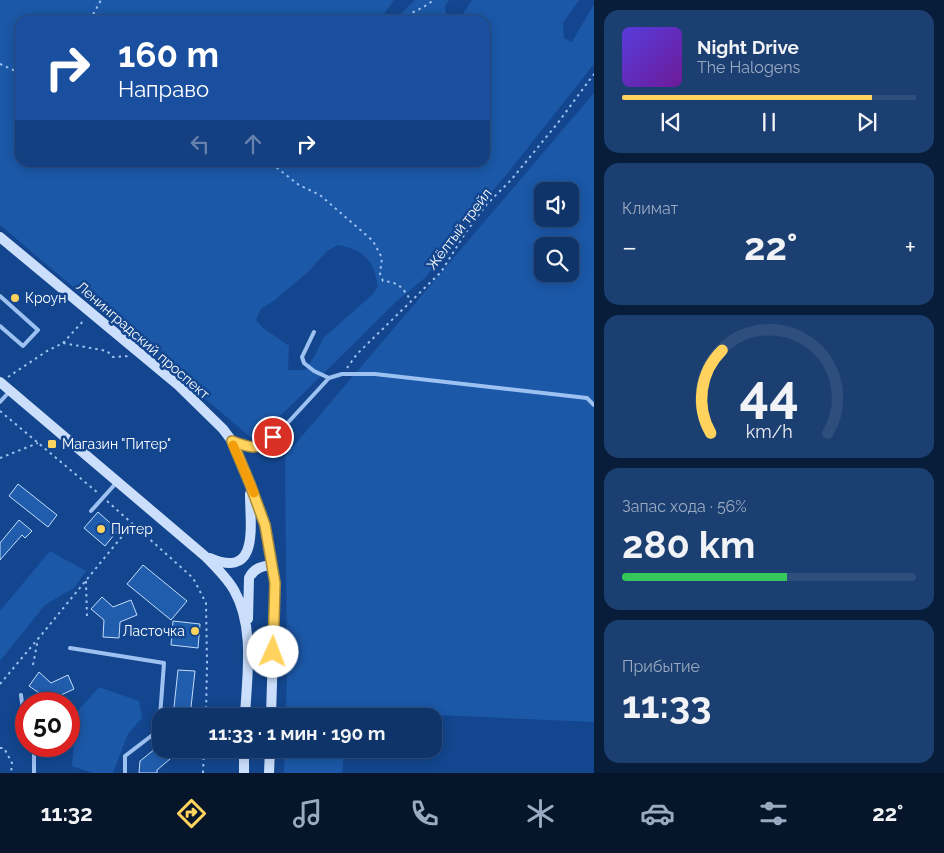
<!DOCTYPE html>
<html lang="ru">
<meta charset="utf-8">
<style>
body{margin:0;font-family:Raleway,sans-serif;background:#1c3f72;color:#f1f3f6;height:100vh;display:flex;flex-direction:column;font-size:19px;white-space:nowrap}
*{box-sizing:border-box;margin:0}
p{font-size:16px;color:#9baac1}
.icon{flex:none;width:28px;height:28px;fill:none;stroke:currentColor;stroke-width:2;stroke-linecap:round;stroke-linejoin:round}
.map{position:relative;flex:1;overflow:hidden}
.panel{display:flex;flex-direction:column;gap:10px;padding:10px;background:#081d3a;width:350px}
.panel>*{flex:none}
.hud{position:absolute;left:15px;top:15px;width:475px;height:152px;border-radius:15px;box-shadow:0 2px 12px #0003,0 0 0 1px #2e4f7e;background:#1a4fa0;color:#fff;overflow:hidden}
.fabs{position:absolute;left:534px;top:182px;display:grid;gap:10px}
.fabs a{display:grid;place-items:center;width:45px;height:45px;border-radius:10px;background:#0e346a;box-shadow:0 2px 12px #0003,0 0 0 1px #2e4f7e;font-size:25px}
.speed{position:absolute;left:15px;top:692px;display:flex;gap:10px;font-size:25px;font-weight:700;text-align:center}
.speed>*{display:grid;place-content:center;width:65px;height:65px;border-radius:50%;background:#0e346a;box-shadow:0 2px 12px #0003,0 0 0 1px #2e4f7e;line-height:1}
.speed .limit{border:8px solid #d22;background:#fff;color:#111}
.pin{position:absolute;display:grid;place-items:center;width:42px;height:42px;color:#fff;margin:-21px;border:2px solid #fff;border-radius:50%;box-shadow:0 1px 5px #0007}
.me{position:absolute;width:55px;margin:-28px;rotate:2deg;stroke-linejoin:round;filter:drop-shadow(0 0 4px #0008)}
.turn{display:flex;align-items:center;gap:18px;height:105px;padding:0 20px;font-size:22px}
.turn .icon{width:65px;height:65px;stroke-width:2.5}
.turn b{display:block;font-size:35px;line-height:42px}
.lanes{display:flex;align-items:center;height:48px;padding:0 20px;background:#0003;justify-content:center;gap:25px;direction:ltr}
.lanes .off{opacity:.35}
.big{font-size:38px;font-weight:700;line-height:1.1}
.panel .tile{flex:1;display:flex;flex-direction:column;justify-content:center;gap:8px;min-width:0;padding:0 18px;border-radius:15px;background:#1c3f72}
.panel .dial{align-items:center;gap:0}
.dial svg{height:130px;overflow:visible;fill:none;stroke:#2e4f7e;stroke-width:7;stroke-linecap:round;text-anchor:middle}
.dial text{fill:#f1f3f6;stroke:none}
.song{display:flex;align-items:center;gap:15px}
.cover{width:60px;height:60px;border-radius:8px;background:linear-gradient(135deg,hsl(250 70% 55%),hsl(280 70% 35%))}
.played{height:5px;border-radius:2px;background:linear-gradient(90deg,#ffd35d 85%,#2e4f7e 85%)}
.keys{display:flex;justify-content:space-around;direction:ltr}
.heat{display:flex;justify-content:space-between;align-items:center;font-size:28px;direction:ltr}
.charge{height:8px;border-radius:4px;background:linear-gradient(90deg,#34c759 56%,#2e4f7e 0)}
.trip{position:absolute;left:152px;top:708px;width:290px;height:50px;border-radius:15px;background:#0e346a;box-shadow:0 2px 12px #0003,0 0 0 1px #2e4f7e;font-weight:700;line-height:50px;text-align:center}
.tab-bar{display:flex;height:80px;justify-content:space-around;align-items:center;background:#06152a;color:#9baac1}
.tab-bar .icon{width:35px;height:35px}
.tab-bar .on{color:#ffd35d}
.tab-bar b{font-size:22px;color:#f1f3f6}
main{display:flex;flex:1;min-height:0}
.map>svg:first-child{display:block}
.green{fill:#1b58a8;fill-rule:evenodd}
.building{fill:#215dad;stroke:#c4dcfc}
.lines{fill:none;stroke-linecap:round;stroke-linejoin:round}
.path{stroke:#9dc1f1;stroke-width:2;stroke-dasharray:2.5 4;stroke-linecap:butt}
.lane{stroke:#9dc1f1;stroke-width:4}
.secondary{stroke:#cbdffc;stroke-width:10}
.route-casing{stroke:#a6893c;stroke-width:12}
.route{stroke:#ffd35d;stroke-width:9}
.slow{stroke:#f59e0b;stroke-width:9}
.poi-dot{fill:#ffd35d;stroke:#13468e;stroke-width:2}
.labels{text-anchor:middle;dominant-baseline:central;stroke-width:5;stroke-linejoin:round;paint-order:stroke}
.street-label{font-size:14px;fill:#fff;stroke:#13468e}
.poi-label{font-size:14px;fill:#fff;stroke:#13468e;text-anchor:start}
</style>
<main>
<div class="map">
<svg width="594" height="773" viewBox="0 0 594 773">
<rect width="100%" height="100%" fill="#13468e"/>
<path class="green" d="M0,0H394L384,14L388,20H20V162H485V20H453L462,15L472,0H579L563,23L564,38L572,42L594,4V64L507,174L460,228L426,277L397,301L255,441L0,225ZM338,245C364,250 374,260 378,287L372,295L324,337L314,357L305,370H288L289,346L263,328L256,320L261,309L275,300L309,271L327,251Z
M415,0H449L445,6L446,15L452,20H395Z
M594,93V722L348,711L347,716H286L287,671L285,456ZM542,191H570V219H542ZM542,246H570V274H542Z
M50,551L86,571L74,588L45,605L0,661V611Z
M99,687L139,701L142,718L128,734L113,773H93L72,766L77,712Z
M285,749H344L342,773H284Z"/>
<path class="building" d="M18,484L57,515L48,527L9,496Z
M98,512L118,530L105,546L84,528Z
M19,520L32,531L25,538L22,535L0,560V543Z
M143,565L187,601L171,620L127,584Z
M102,597L113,607L131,600L137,615L120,622L119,638L103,637L104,620L91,609Z
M173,621L200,624L198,648L171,645Z
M178,670L195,671L190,716H173Z
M39,672L51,683L68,675L74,689L59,696L58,704H41L42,695L29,686Z
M161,744V749H182L157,770V773H139L140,761Z"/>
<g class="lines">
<path class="path" d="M90,20L101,0
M402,20C411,11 424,9 433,0
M0,64L20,73
M273,162L276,167L299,185L320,195L373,241L382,258L380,274L383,281C399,282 403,288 411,301
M63,343L85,319
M347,368L357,354L441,272L466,232L487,204L511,180L557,124L594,74
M8,377L47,351L63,343L107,351L113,357L130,356
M0,411L98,493
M0,458L38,443
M107,501L193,578L206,603L207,663L206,716
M86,581L87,618
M33,665L38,639L133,523
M0,684L37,640
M0,748H4L12,763L11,773
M203,773L204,749"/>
<path class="lane" d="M0,296L38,330L23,346L0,326
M314,332L302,357L304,363L314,371L329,378L342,374H375L587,398L594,405
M0,402L10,391
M234,442L250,448L265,445L282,429L329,378
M91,511L117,482
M70,648L164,663L159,730L125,756V773
M21,695L26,735
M34,746V773"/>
<path class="secondary" d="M0,237L178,385L223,429L232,441L250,484L265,525L275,583L271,716
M0,382L206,557C216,567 227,578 234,590C255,627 247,675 245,716
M210,558C260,580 250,525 250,494
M248,619L249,578C254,568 262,566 272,565
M244,773V749
M269,773L270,749"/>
</g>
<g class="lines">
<g class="route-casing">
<path id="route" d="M273,437C258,451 250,448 232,441L250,484L265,525L275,583L273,652"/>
</g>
<use href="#route" class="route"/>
<path class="slow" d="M233,445L254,493"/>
</g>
<g class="poi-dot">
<circle cx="15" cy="298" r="5"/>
<rect x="47" y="439" width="10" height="10" rx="2.5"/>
<circle cx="101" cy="529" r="5"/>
<circle cx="195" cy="631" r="5"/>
</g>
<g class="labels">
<g class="street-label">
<text transform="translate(459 229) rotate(-53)">Жёлтый трейл</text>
<text transform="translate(143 340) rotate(41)">Ленинградский проспект</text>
</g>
<g class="poi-label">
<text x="25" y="298">Кроун</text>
<text x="62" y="444">Магазин "Питер"</text>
<text x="111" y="529">Питер</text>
<text x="185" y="631" text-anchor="end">Ласточка</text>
</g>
</g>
</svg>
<div class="fabs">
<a><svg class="icon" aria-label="sound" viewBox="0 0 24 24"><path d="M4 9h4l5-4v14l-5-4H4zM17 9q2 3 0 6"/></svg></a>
<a><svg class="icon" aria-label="search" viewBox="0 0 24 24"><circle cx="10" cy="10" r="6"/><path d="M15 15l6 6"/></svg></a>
</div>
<div class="speed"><div class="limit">50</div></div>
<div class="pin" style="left:273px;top:437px;background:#d93025"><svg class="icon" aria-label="arrive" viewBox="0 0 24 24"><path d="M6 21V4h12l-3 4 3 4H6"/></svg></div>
<svg class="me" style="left:273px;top:652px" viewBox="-20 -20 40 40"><circle r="19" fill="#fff"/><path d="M0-13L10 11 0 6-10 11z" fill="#ffd35d"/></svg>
<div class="trip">11:33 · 1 мин · 190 m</div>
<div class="hud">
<div class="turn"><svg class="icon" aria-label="right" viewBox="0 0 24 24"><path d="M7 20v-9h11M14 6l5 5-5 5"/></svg><div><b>160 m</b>Направо</div></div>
<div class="lanes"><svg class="icon off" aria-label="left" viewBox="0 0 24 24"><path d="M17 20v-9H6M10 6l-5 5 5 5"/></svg><svg class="icon off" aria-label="ahead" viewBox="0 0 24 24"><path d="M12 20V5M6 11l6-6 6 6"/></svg><svg class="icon" aria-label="right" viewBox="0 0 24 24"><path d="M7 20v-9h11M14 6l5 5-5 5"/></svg></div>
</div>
</div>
<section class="panel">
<div class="tile">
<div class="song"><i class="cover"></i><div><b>Night Drive</b><p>The Halogens</p></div></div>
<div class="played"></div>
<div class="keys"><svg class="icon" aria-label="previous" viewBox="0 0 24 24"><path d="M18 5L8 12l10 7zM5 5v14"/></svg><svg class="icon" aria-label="pause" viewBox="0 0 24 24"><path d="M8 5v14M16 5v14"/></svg><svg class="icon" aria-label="next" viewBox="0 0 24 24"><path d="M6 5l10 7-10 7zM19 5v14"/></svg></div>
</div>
<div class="tile"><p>Климат</p>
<div class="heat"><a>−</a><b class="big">22°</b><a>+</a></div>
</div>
<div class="tile dial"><svg viewBox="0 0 100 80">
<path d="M14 69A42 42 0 1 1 86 69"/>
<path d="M14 69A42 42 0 0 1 21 18" stroke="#ffd35d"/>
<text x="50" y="56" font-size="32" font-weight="700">44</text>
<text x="50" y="72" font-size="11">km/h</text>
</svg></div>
<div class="tile"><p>Запас хода · 56%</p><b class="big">280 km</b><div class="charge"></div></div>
<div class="tile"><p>Прибытие</p><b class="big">11:33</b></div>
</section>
</main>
<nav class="tab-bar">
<b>11:32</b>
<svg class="icon on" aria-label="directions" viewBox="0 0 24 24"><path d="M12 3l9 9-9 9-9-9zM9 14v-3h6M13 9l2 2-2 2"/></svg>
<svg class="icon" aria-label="music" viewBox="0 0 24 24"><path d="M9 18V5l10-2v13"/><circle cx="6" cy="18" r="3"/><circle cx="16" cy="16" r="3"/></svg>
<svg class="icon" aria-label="phone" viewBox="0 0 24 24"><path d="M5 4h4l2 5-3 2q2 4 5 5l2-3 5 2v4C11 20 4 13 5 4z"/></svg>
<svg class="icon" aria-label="climate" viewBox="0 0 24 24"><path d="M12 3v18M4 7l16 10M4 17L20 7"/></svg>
<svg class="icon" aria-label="car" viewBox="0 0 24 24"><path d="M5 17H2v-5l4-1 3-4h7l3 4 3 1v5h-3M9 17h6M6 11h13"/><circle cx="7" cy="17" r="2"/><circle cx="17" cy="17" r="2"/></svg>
<svg class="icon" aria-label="filters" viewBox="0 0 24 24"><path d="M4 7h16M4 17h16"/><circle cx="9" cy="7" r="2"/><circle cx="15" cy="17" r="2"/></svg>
<b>22°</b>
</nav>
